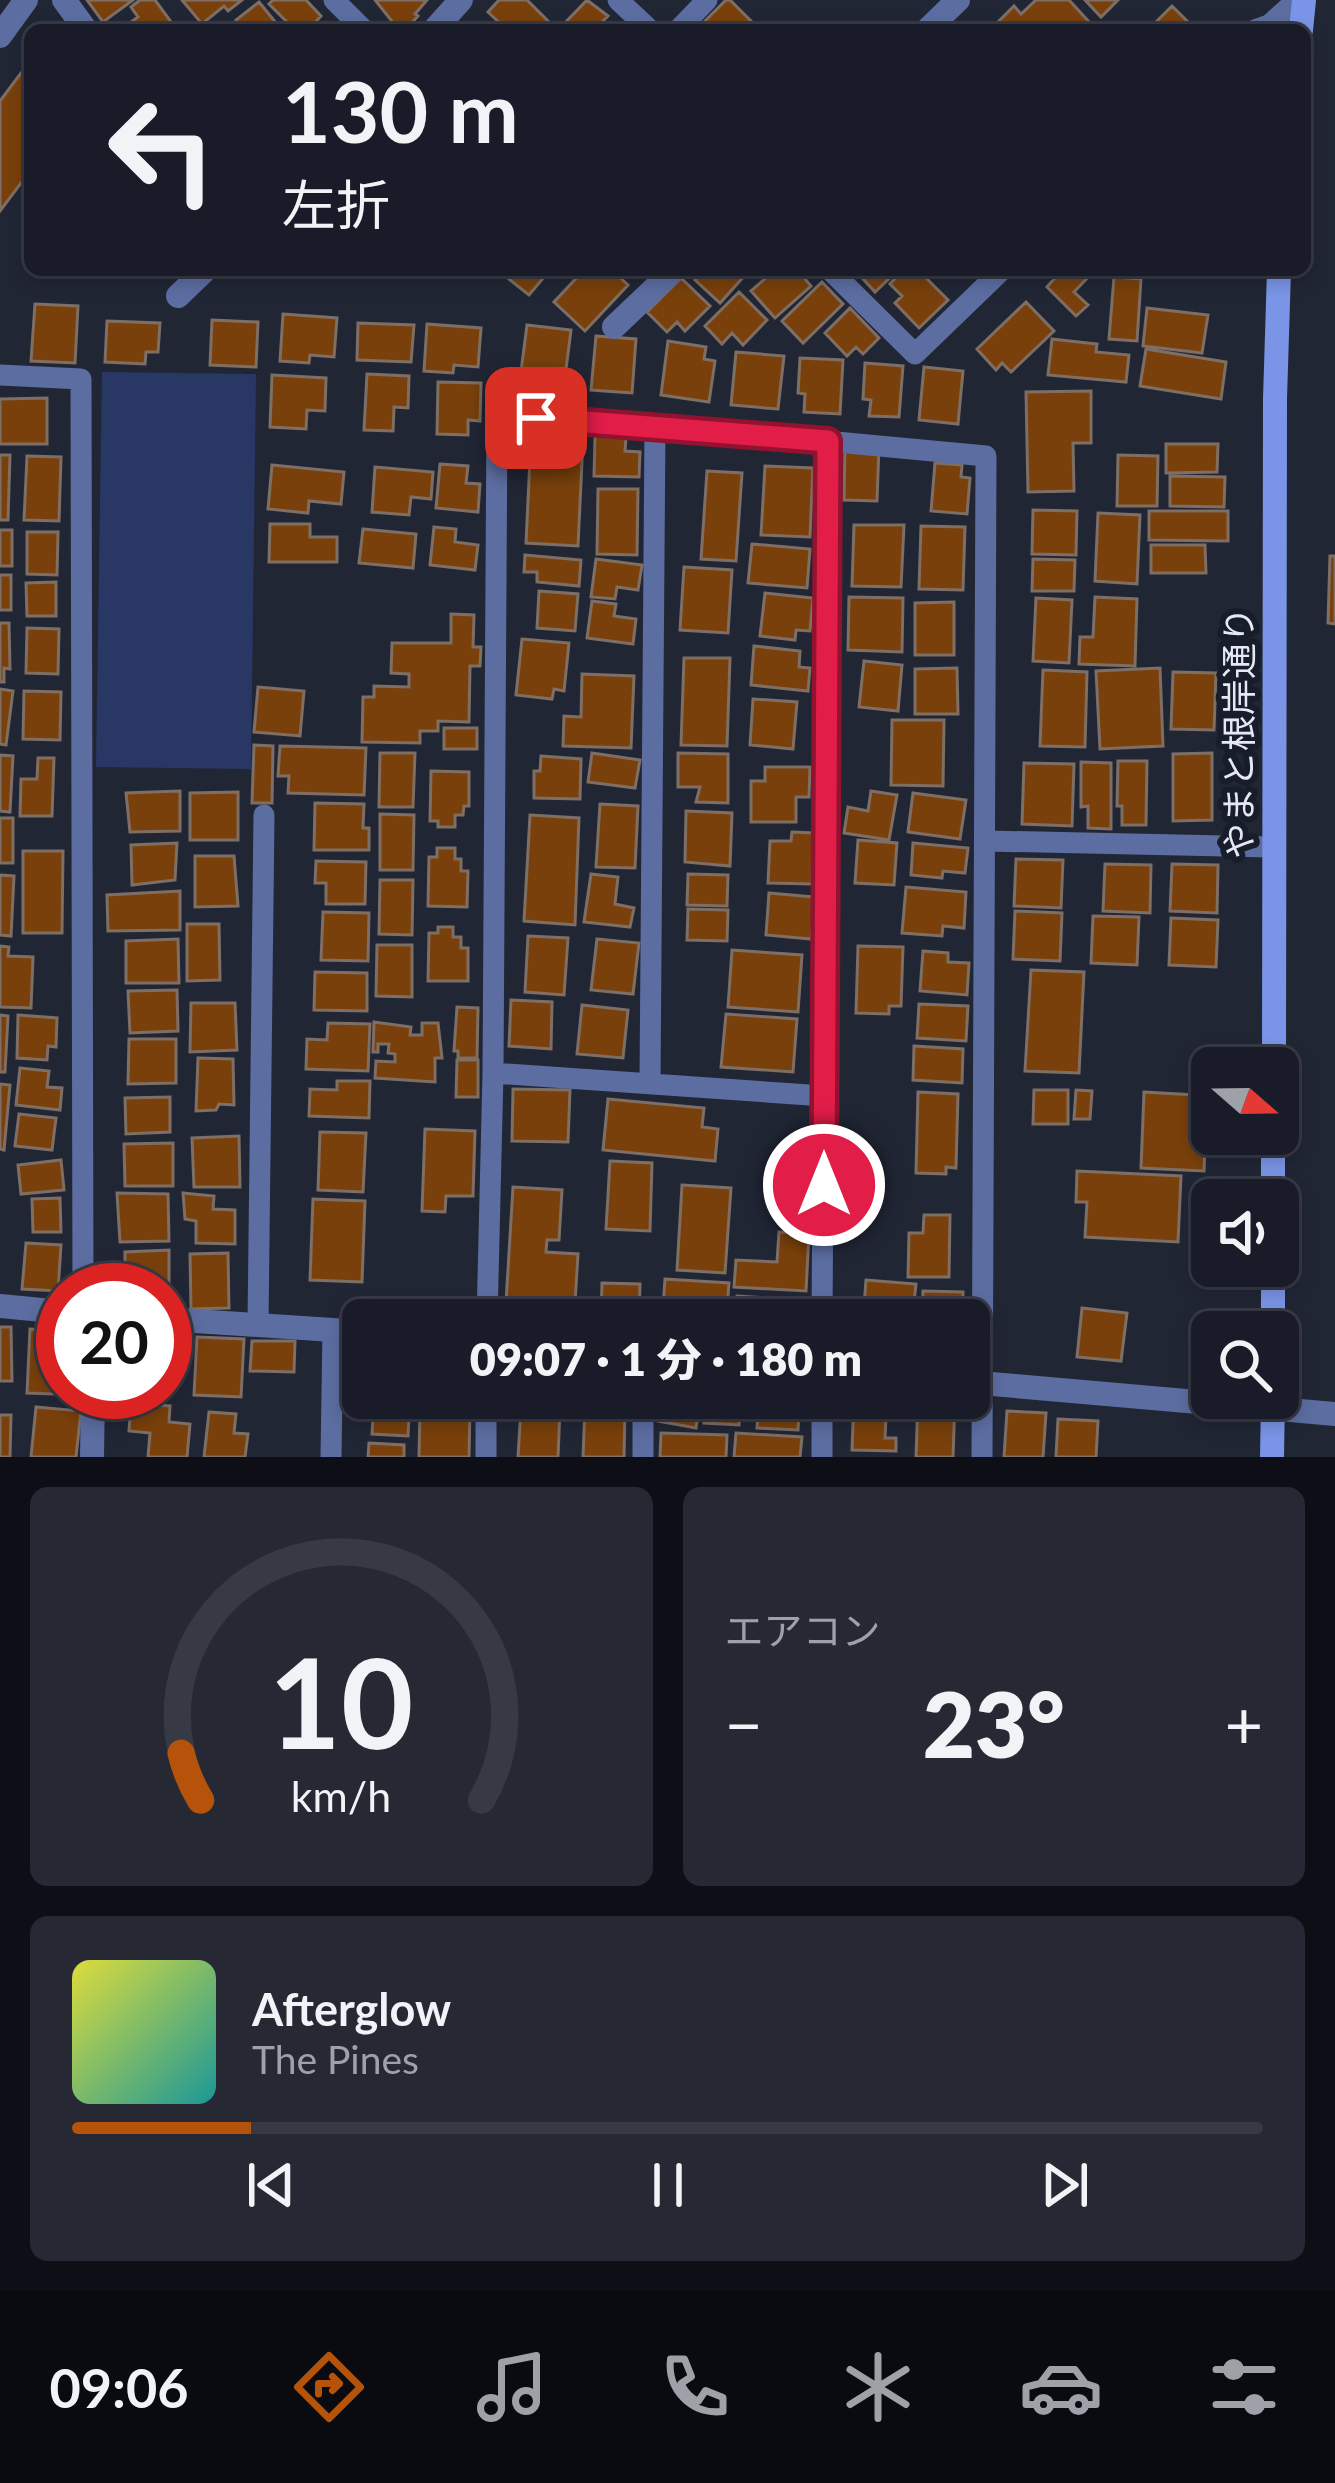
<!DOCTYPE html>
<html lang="ja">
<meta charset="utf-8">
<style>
body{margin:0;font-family:Lato,"Noto Sans JP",sans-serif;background:#262934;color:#f1f3f6;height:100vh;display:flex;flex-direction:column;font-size:45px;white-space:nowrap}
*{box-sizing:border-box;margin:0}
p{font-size:39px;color:#9fa1a8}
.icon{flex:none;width:66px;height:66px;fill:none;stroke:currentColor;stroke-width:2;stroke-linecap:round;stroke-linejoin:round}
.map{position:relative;height:1457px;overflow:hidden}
.sheet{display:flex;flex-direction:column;gap:30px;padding:30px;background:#0e0f16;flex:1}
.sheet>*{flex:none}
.guide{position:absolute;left:24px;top:24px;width:1287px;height:252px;border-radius:18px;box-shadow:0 6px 18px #0003,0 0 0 3px #373a45;background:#191c28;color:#f1f3f6;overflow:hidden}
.needle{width:78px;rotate:110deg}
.fabs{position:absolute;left:1191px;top:1047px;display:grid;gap:24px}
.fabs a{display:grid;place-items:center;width:108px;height:108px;border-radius:18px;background:#191c28;box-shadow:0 6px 18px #0003,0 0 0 3px #373a45;font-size:60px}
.speed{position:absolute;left:36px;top:1263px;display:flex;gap:24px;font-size:60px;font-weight:700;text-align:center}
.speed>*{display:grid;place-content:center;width:156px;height:156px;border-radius:50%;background:#191c28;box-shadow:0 6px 18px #0003,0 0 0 3px #373a45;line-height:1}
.speed .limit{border:18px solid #d22;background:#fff;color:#111}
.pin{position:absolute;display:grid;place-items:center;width:102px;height:102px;color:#fff;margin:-51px;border-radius:24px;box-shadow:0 6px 18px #0006}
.me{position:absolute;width:132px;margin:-66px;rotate:0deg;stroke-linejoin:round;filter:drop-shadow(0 0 9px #0008)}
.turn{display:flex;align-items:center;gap:42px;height:252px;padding:0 60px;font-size:54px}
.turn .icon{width:156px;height:156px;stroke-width:2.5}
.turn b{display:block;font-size:84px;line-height:102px}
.big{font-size:90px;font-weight:800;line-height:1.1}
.sheet .tile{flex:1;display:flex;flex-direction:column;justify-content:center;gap:18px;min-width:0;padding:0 42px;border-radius:18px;background:#262934}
.sheet .dial{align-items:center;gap:0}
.dial svg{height:312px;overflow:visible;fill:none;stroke:#373a45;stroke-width:7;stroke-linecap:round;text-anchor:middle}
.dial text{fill:#f1f3f6;stroke:none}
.song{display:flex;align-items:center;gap:36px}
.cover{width:144px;height:144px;border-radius:18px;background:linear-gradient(135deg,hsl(60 70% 55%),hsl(180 70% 35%))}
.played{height:12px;border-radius:6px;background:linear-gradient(90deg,#b45309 15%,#373a45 15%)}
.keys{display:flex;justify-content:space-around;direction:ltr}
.heat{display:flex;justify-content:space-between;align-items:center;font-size:66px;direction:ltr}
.sheet .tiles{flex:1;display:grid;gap:30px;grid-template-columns:1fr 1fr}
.tile:last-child{grid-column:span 2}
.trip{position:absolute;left:342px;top:1299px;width:648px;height:120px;border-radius:18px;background:#191c28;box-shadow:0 6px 18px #0003,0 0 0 3px #373a45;font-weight:800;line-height:120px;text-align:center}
.tabs{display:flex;height:192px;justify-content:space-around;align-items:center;background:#0a0b10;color:#9fa1a8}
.tabs .icon{width:84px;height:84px}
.tabs .current{color:#b45309}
.tabs b{font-size:54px;color:#f1f3f6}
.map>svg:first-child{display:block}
.green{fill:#293765}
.building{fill:#79400b;stroke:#7f6e63;stroke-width:3}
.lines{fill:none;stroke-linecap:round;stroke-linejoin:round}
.lane{stroke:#5c6da1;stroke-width:21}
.street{stroke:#5c6da1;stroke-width:24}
.secondary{stroke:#7a95e7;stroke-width:24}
.route-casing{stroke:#92132f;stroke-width:30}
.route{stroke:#e11d48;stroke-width:21}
.labels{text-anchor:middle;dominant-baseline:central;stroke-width:12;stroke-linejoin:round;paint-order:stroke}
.street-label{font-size:36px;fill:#e5e9f3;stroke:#181d2b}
</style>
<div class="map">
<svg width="1335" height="1457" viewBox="0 0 1335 1457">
<rect width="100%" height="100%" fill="#212635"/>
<path class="green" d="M102,372L256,374L251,769L96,767Z"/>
<path class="building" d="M87,0H133L103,22Z
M140,0H155L177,30H120L138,17L131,7Z
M182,0H242L228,11L224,6L202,24Z
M273,0H306L321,16L308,30H295L269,4Z
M375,0H427L415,14L418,16L405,30H399Z
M499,0H527L552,25L547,30H507L488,12Z
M587,0L608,16L594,30H558Z
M726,0H730L760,30H696Z
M1036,0H1069L1092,25L1086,30H1004L997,23L1014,6L1021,14Z
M1085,0H1118L1101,17Z
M259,2L281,29L231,30L239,24L236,20Z
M1172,6L1193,27L1190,30H1156L1152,26Z
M30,61V171L0,211V101Z
M509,270H550L529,295L505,276Z
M584,270H599L606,276L612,270L628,285L585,331L554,302Z
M704,270H744L747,273L720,303L695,280Z
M775,270H804L800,273L811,286L775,318L751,291Z
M855,270H898L875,292Z
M903,270H918L948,300L919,328L895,303L902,296L890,284Z
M1045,270H1095L1074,292L1088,305L1076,316L1047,287L1054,279Z
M1114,277L1141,279L1137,341L1109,339Z
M681,278L710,306L685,331L677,322L667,332L647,312Z
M822,282L843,304L803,343L782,321Z
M739,292L767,320L743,345L732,333L722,344L705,326Z
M1026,302L1054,331L1011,372L1002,363L996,370L977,349Z
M35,304L78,306L75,363L31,361Z
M850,308L879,338L863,354L856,347L847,356L825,333Z
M1147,308L1208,315L1202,353L1143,346Z
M283,314L337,318L334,357L310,355L309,363L280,361Z
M212,320L258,322L256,367L210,365Z
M107,321L160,323L158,352H146L145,364L105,362Z
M358,323L414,325L411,362L357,360Z
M427,324L481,328L478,367L454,365L453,373L424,371Z
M527,325L571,330L563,393L519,387Z
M596,336L636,339L632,393L591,390Z
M1052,339L1097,344L1096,352L1129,355L1126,382L1048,375Z
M668,341L706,347L704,359L715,361L709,402L661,395Z
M1146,349L1226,362L1221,399L1140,386Z
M736,352L784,356L778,409L731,405Z
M800,358L843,360L840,414L804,412L805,394L798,393Z
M865,363L903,366L899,417L869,416L871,400L863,399Z
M924,367L963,371L958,424L919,420Z
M367,374L409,376L408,408L394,407L393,431L364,430Z
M272,375L326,378L325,411L307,410L306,429L270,427Z
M438,382L481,383L480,421L468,420V435L437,434Z
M1091,391V443H1073L1074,491L1028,492L1026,392Z
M47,398V444H0V399Z
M595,436L626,438L625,451L640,452L639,477L594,476Z
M531,437L583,440L578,546L526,543Z
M1166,444H1218L1217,472L1166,473Z
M845,445L879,446L877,501L844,500Z
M0,455H10L8,520H0Z
M1118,455L1158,456L1157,506H1117Z
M27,456L61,457L59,521L24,520Z
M935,463L962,465L961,477L970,478L967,514L931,511Z
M440,464L468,466L466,483L480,484L478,512L436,508Z
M272,465L344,472L341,504L309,501L308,513L268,509Z
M765,466L813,468L810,537L761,535Z
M375,467L433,472L431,499L411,497L409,515L372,512Z
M707,471L742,473L736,561L701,559Z
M1170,476L1225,477L1224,507L1170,506Z
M598,489H638L637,555L597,554Z
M1033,510L1077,511L1076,555L1032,554Z
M1149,511H1228V541L1149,540Z
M1098,513L1140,515L1137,584L1095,581Z
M270,524H310V537H337V562H269Z
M854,525H904L901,587L852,586Z
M921,526L965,527L963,590L919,589Z
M434,527L456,529L455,542L478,545L475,570L430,565Z
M363,529L416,534L413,568L359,563Z
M0,530H12V566H0Z
M27,532H58L57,575L27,574Z
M752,544L810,549L807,588L748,583Z
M1151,545H1205L1206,573H1151Z
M525,555L581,560L579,586L537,582V572H524Z
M1330,556H1335V624L1328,623Z
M596,559L642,565L638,590L617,587L615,599L591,597Z
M1033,559L1075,560L1074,591H1032Z
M684,567L732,570L728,633L680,630Z
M0,575H11V610H0Z
M56,582V616H27L26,583Z
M539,591L578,594L575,631L537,628Z
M765,593L813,598L810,631L796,630L795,640L760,636Z
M849,597L903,598L902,652L848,650Z
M1095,597L1137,599L1135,666L1079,664L1080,637H1093Z
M1036,598L1072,600L1069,663L1033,661Z
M592,601L616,604L614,616L636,619L633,644L587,638Z
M954,602V655H915V603Z
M451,614L474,615L473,647H481L480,666H470L469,722L438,721V731H420V743L362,742L363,697H374V686L409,687V674L391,673L392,643H451Z
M0,623H9L10,669L4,668V682H0Z
M27,628L59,629L58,674L26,673Z
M522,639L569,643L564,691L554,689L552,699L516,695Z
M754,646L800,651L799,667L810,668L808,691L751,685Z
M684,658H730L727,746L681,745Z
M864,661L902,665L898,711L859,707Z
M957,668L958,714H915V669Z
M1160,668L1163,746L1100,749L1096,671Z
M1043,670L1087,672L1085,747L1040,746Z
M1173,672L1216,673L1214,730L1171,729Z
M582,674L634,676L631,748L563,746L564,716L581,717Z
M258,687L304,691L300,736L254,732Z
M0,689L13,691L6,745L0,744Z
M24,691L61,692L60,740L23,739Z
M753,699L797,702L793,749L750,745Z
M892,720H944L943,786L891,785Z
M444,728H477V749H444Z
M254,745L273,746L272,803H252Z
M280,746L366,748L364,795L288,793L289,776H278Z
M380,753H415L413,807H379Z
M592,753L640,760L635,788L588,782Z
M678,753L728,754V803L696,802L700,787H678Z
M1212,753V820L1173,821V754Z
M0,755L13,756L10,812L0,811Z
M541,756L581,759L580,799L534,798V771H540Z
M38,758H54L52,816H20L21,779H37Z
M1118,761H1147L1146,825H1122V806H1117Z
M1081,762L1111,763V829L1088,828V806L1081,807Z
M1024,763L1074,764L1072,826L1022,824Z
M765,767H810L809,797H796V822H751V781H765Z
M431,771L469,772V806H464L463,815H455V827H438V821H430Z
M180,791V831L130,832L126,793Z
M871,791L897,795L889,840L844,833L848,807L868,811Z
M238,792V840H190V793Z
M913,793L966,800L960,839L908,832Z
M315,803L364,804L363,828H369V850H314Z
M600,804L638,806L635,868L596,867Z
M686,811L732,813L730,866L685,862Z
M380,814L414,815L413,870H380Z
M530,815L579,818L575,925L524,921Z
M0,818H13V863H0Z
M792,832L813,833L812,884L768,883L770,841H791Z
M858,840L897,843L894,885L855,883Z
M177,843L175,880L132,885L131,845Z
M913,843L968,848L965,873L943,871L942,878L911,875Z
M437,848H455V859H461V871H468L467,907L428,906L429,857H437Z
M23,851H63L62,933H23Z
M195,856H234L238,906L195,907Z
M1016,859L1063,860L1061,908L1014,906Z
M316,861L366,862L365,904H326V883H315Z
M1105,864L1151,865L1150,913L1103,911Z
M1172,864L1218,865L1217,913L1170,911Z
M591,874L618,877L615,904L634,908L630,927L584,922Z
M688,874L728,875L727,906L687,905Z
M0,875L14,876L11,936L0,935Z
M380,880H413L412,935L379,934Z
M906,887L966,892L964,928L943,926L942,936L902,933Z
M180,891V930L108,931L107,895Z
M769,893L815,897L811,939L766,935Z
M688,909L728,910L727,941L687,940Z
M1015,911L1062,913L1060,961L1013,959Z
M323,912L369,913L368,961L321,960Z
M1093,916L1139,917L1137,965L1091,963Z
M1171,918L1218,920L1216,967L1169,965Z
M187,924H219L220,980L187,981Z
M438,927H453V937H461V948H468V981H428L429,933H438Z
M528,936L568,938L564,995L525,992Z
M178,939L179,983H126V941Z
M597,939L639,943L633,994L591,990Z
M377,945H412V997L376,996Z
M0,946L9,947L8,956L33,957L31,1008L0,1007Z
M858,946L903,947L901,1006H889V1014L856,1013Z
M732,950L802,955L798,1012L728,1007Z
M923,951L948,953V962L969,963L967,995L920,991Z
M1031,970L1084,972L1079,1073L1025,1071Z
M315,972L367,973V1011L314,1010Z
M177,990L178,1031L130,1033L128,991Z
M511,1000L552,1002L551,1049L509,1046Z
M191,1003H235L237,1050L190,1052Z
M919,1004L968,1006L966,1041L917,1038Z
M582,1005L628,1010L623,1058L577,1054Z
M457,1007L478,1008L477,1058H458V1051H454Z
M726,1014L797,1019L793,1072L721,1067Z
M0,1015L8,1016L5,1072H0Z
M18,1015L57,1018L56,1047L48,1046L47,1060L17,1058Z
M374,1022L411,1027L410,1035H422V1023H438L442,1058H435V1082L375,1078L376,1061L395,1062V1054L388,1053L389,1044H378V1052H373Z
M328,1023L370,1024L368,1071L306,1069L307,1039L327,1040Z
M129,1039H176V1083L128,1084Z
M914,1046L963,1049L962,1083L913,1080Z
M198,1058L233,1059L234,1105L219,1104L216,1110L196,1111Z
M457,1060H478V1097H456Z
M20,1068L49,1071L47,1087L62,1088L60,1110L16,1105Z
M337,1081H370L369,1118L309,1116L310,1089L337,1090Z
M0,1084L10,1085L4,1150L0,1149Z
M513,1089L570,1090L568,1142L512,1141Z
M1034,1090H1068V1124H1033Z
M1076,1090L1092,1091L1090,1119H1074Z
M918,1092L958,1094L956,1168L946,1167V1174L916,1173Z
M1144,1092L1195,1095L1194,1120H1206L1204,1171L1141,1168Z
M170,1097V1132L126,1134L125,1098Z
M608,1099L704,1108L702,1127L718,1129L715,1161L603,1150Z
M19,1114L56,1118L52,1150L15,1146Z
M425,1129L475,1131L473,1196H446L445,1212L422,1211Z
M320,1132L366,1133L363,1192L318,1190Z
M239,1136L240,1187H194L192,1138Z
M173,1143V1186H125L124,1144Z
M61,1160L64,1190L21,1194L18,1165Z
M610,1161L652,1163L650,1231L606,1229Z
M1077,1171L1181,1176L1178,1242L1085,1237L1087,1202H1076Z
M682,1185L731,1188L725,1273L677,1270Z
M513,1187L562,1190L559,1240H547L546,1252L578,1254L574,1320L505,1319Z
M117,1193L168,1194L169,1241L120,1242Z
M183,1193L214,1196L213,1209L235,1210V1244L196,1243V1221L185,1219Z
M60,1198L61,1232H33L32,1199Z
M313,1199L365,1201L362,1282L310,1280Z
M924,1215H950L949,1277H908L909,1233H923Z
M779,1232L809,1234L806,1291L734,1287L736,1260L777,1262Z
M26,1243L61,1245L58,1291L22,1289Z
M169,1250V1301H165V1290H125V1252Z
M228,1253L229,1308L191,1309L190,1254Z
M665,1279L729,1283L726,1320H686L687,1308L663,1307Z
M866,1280L916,1284L912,1320H863Z
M602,1283L640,1284L639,1320H601Z
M923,1291L963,1292L962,1320H922Z
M737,1296L809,1301L808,1320H736Z
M1082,1308L1127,1313L1121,1361L1077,1357Z
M0,1327H11L12,1381H0Z
M30,1329L63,1331V1385L53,1384V1394L27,1393Z
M165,1334H179L178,1386H165Z
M197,1337L244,1339L241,1397L194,1395Z
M252,1341H295L294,1372L250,1371Z
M374,1398H410L408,1436L372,1434Z
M706,1398H741L739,1425L704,1423Z
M759,1398H800L798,1430L757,1428Z
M854,1398H887L885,1438H896V1451L852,1450Z
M918,1399H955L953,1457H916Z
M661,1400L699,1407L696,1428L658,1421Z
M131,1403L170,1406L169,1422L190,1424L187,1457H148L150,1433L129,1431Z
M420,1406L470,1407L469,1457H419Z
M585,1406L625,1407L624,1457H583Z
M36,1407L81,1411L76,1457H31Z
M521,1408L560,1409L558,1457H518Z
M1007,1411L1046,1413L1043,1457H1004Z
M209,1412L236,1414L234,1433L248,1434L245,1457H204Z
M0,1415H11L10,1457H0Z
M1058,1419L1098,1421L1096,1457H1056Z
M661,1433L727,1435L726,1457H660Z
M736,1433L802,1437L800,1457H734Z
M369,1443L404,1445V1457H368Z"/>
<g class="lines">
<path class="lane" d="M334,0L364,30
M618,0L650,30
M678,30L707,0
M1255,30L1269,25L1297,0
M830,270L915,354L1002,270
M0,375L81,379L83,1290
M987,841L1274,847
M493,1073L824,1096
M650,1083L655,425
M487,1320L493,1073L497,415L655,425L986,456L982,1457
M822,1320L828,441
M258,1324L264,815
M331,1457L333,1329
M486,1457V1398
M643,1457V1398
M822,1457V1398"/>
<path class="street" d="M64,0L86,30
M434,30L461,0
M927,30L958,0
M0,36L26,0
M178,296L205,270
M614,327L674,270
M0,1306L63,1312
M165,1319L363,1332
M969,1382L1335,1414
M92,1457L93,1392"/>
<path class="secondary" d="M1301,30L1304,0
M1274,1068L1275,399L1279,270
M1273,1200V1134
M1273,1332V1266
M1272,1457L1273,1398"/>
</g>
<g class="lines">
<g class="route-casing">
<path id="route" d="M536,418L828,441L824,1185"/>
</g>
<use href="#route" class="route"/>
</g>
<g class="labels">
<g class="street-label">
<text transform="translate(1238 733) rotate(-90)">やまと根岸通り</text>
</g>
</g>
</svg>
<div class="fabs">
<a><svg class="needle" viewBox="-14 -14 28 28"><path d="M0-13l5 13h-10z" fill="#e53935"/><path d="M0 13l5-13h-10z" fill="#9fa1a8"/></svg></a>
<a><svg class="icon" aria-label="sound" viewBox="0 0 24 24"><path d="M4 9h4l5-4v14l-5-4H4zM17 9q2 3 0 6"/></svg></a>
<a><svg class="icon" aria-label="search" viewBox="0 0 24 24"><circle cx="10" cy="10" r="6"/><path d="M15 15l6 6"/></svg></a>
</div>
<div class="speed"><div class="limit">20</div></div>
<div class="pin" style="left:536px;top:418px;background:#d93025"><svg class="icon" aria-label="arrive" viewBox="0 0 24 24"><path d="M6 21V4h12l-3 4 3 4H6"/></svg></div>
<svg class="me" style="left:824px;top:1185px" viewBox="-20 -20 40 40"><circle r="17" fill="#e11d48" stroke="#fff" stroke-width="3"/><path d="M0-11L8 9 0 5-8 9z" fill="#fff"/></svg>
<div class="trip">09:07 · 1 分 · 180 m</div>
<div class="guide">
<div class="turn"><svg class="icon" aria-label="left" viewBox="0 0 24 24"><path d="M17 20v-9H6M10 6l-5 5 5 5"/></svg><div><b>130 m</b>左折</div></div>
</div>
</div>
<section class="sheet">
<div class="tiles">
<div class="tile dial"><svg viewBox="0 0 100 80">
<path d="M14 69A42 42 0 1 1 86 69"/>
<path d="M14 69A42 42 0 0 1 9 57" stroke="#b45309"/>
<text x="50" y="56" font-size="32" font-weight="700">10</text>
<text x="50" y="72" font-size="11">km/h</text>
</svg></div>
<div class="tile"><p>エアコン</p>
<div class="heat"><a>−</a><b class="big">23°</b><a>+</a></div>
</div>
<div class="tile">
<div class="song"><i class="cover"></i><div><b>Afterglow</b><p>The Pines</p></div></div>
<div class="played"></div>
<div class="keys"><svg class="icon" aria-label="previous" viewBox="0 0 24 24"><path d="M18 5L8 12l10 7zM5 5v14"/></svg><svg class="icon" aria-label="pause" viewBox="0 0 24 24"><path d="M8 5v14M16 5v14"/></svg><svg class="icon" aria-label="next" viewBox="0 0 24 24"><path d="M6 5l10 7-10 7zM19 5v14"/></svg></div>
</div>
</div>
</section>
<nav class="tabs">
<b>09:06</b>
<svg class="icon current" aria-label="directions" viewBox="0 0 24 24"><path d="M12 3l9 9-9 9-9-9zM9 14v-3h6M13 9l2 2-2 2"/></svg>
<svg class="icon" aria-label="music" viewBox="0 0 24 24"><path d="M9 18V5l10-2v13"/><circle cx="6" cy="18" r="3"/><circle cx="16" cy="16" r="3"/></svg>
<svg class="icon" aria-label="phone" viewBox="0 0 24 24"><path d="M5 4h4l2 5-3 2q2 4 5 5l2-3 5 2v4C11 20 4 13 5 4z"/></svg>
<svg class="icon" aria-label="climate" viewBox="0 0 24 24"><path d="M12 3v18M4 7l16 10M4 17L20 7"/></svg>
<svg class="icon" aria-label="car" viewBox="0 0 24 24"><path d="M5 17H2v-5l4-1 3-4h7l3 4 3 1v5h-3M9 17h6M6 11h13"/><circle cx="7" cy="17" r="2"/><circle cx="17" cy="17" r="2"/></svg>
<svg class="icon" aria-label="filters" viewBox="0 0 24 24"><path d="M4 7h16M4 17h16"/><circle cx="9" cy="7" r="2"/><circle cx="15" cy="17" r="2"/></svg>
</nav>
